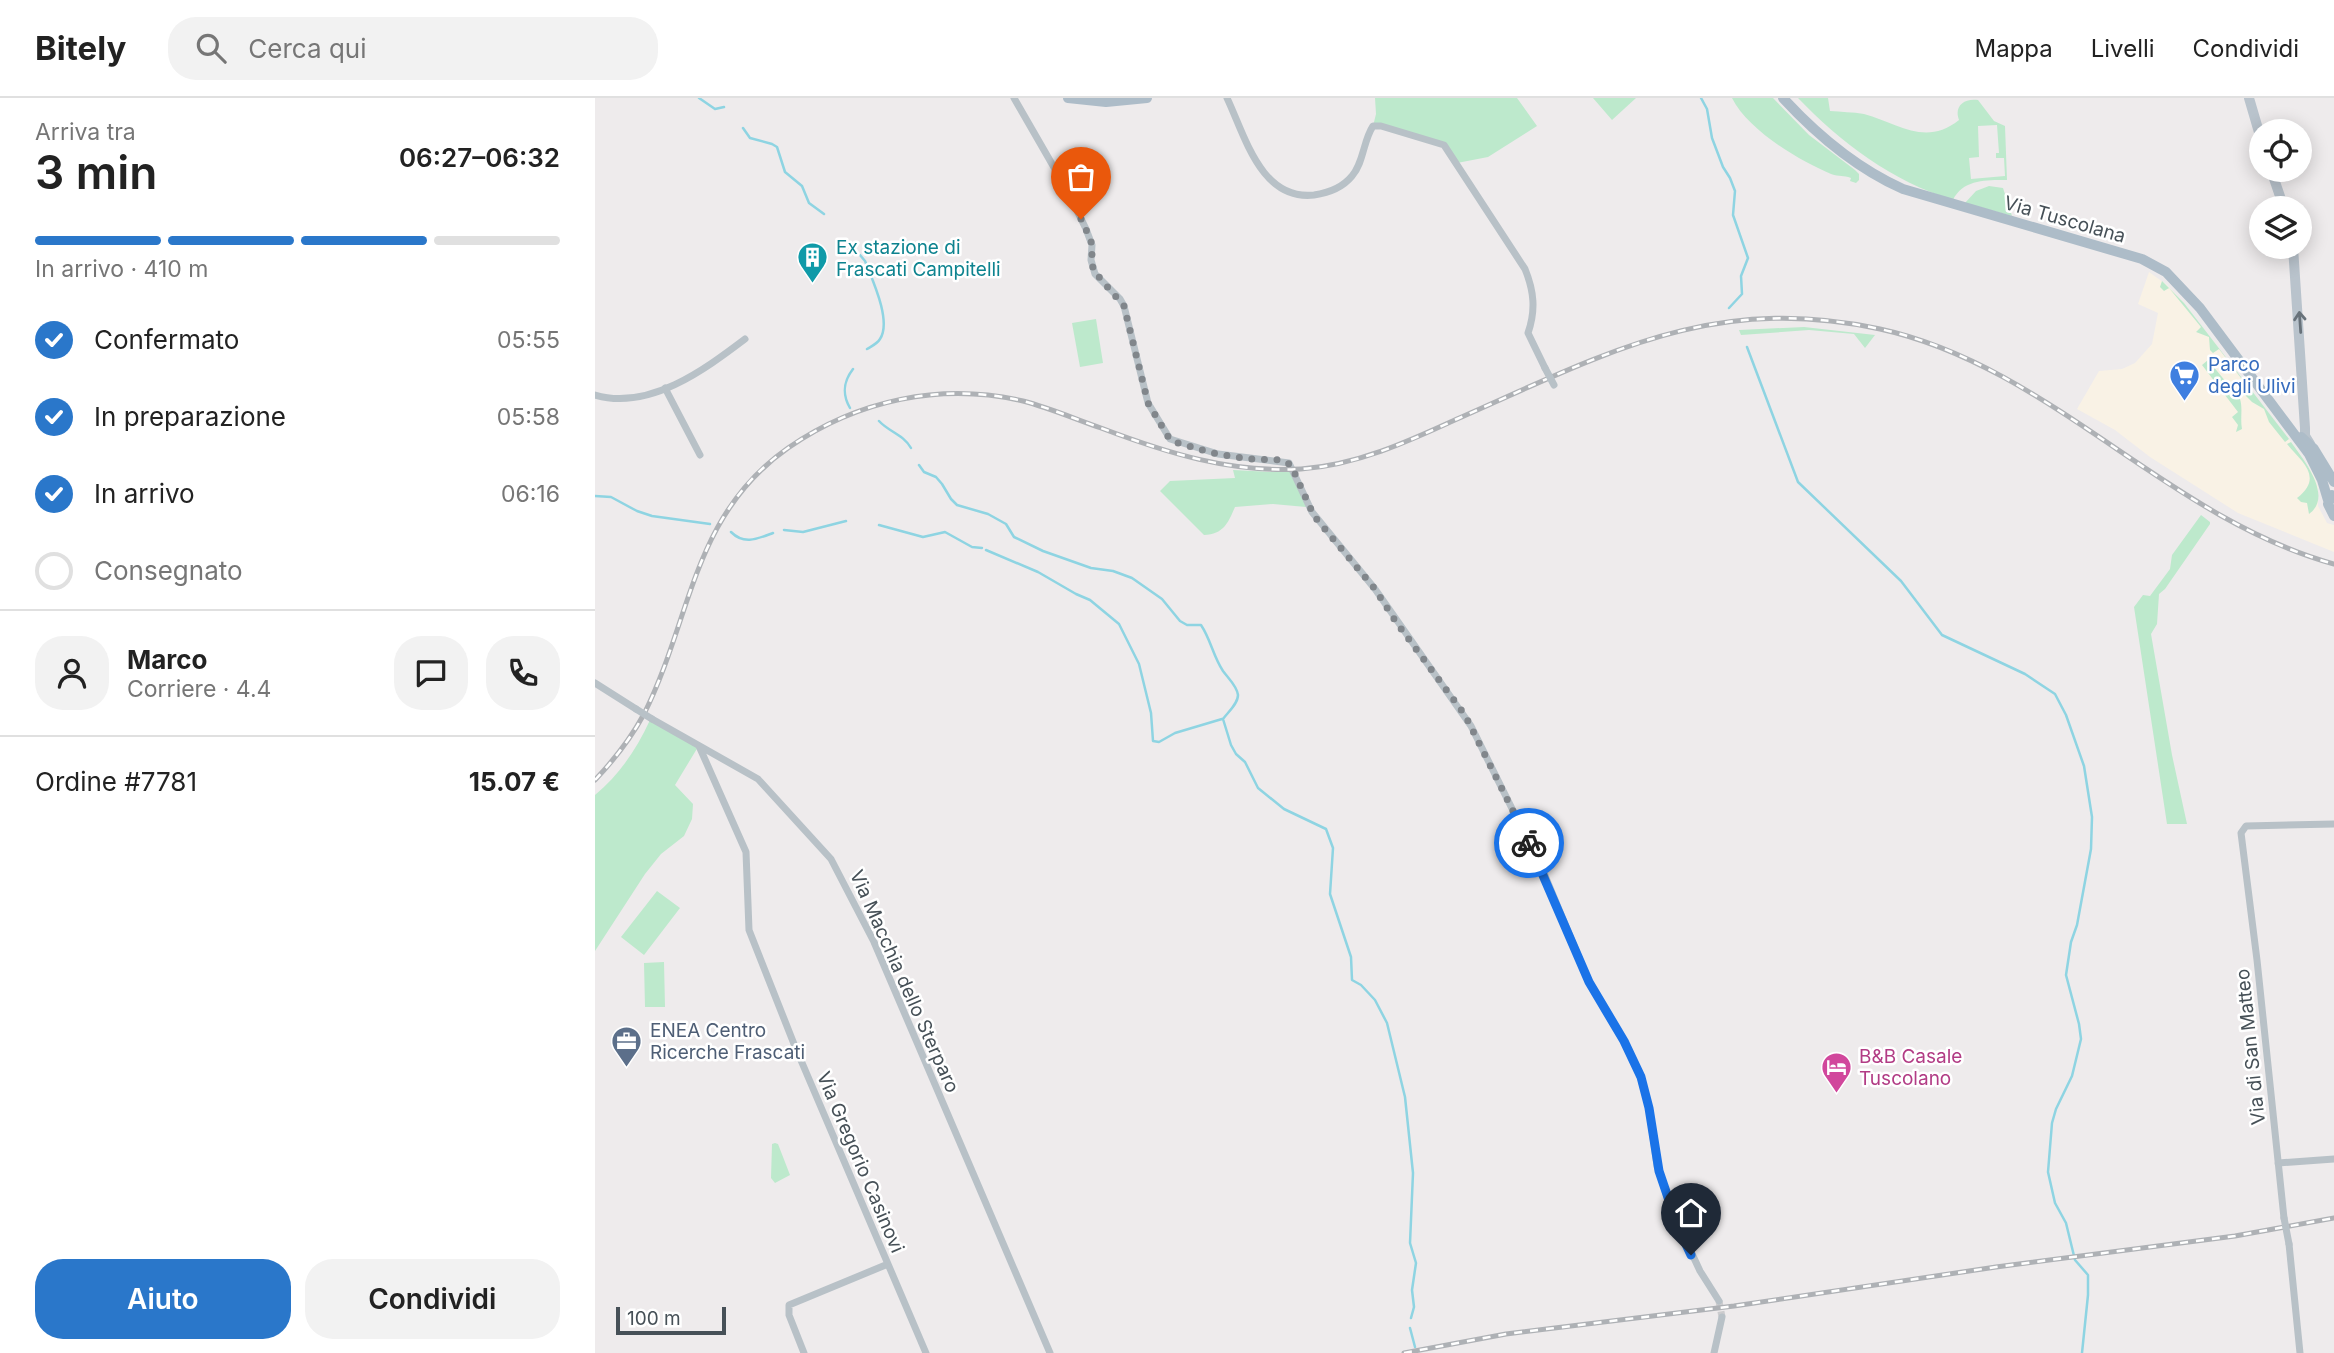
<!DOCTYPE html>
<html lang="it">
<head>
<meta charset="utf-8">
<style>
	body { margin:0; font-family:Inter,sans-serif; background:#f2f2f2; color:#222; height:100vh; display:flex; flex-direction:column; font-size:26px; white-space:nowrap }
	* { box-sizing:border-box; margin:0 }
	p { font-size:23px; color:#767676 }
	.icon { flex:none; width:38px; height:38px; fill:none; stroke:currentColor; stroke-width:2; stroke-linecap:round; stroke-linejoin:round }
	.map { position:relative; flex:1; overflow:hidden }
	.side { display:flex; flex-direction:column; background:#fff; width:595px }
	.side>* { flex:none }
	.controls { position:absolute; left:1654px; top:21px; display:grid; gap:14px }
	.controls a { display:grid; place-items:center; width:63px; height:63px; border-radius:50%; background:#fff; box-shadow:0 4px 18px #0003; font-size:35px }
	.scale { position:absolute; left:21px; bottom:18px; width:110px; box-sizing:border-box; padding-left:7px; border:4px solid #465057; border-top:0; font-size:19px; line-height:24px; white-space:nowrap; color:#465057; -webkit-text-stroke:5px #fff; paint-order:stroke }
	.pin { position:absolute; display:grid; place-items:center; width:60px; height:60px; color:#fff; margin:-72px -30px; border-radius:50% 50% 50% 0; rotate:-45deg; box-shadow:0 0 7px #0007 }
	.pin .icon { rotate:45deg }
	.courier { position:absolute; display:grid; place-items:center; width:70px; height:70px; margin:-35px; border:5px solid #1a73e8; border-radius:50%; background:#fff; color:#222; box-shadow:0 2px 9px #0007 }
	.summary em { font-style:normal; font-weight:600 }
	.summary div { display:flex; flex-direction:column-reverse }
	.summary { display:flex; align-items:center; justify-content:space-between; height:119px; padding:0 35px }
	h1 { font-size:46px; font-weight:600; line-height:52px }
	.bar { display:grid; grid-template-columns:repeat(4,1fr); gap:10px 7px; align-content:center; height:84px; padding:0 35px }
	.bar i { height:9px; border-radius:5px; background:#e0e0e0 }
	.bar .on { background:#2a77ca }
	.bar p { grid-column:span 4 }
	.line { display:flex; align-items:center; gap:18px; padding:0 35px; border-top:2px solid #e0e0e0 }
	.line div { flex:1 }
	.round { display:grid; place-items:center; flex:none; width:74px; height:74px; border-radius:28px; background:#f2f2f2 }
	ol { padding:0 35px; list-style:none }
	li { display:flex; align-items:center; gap:21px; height:77px }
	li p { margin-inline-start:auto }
	li .icon { padding:7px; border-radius:50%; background:#2a77ca; color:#fff; stroke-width:4 }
	li:last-child { color:#767676 }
	li i { width:38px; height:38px; border:4px solid #e0e0e0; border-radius:50% }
	.primary-button { display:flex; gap:14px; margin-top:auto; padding:14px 35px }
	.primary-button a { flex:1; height:80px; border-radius:28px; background:#2a77ca; color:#fff; font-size:28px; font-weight:600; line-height:80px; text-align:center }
	.primary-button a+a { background:#f2f2f2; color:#222 }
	header { display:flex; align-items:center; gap:42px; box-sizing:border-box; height:98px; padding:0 35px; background:#fff; border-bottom:2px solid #e0e0e0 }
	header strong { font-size:33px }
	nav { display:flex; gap:38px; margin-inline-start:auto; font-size:24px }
	.search { width:490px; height:63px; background:#f2f2f2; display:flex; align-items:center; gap:18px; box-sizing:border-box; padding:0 24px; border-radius:28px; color:#767676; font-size:26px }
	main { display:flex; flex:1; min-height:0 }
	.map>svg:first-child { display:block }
	.commercial { fill:#f9f2e5 }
	.green { fill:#bde9cc; fill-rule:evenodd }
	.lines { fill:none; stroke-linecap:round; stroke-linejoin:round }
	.stream { stroke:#8ed4e2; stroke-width:2.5 }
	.street-tunnel { stroke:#ccccce; stroke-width:7; stroke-dasharray:7 3.5; stroke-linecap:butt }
	.street { stroke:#b8c1c7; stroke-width:7 }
	.secondary { stroke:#b9c3cc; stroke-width:10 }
	.primary { stroke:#adbcc8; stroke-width:10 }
	.rail-casing { stroke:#aeb1b5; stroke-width:5 }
	.rail { stroke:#fff; stroke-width:2.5; stroke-dasharray:8; stroke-linecap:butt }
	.street-bridge { stroke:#b8c1c7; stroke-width:7 }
	.oneway { stroke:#68727a }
	.done { stroke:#81868b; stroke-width:7; stroke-dasharray:0 12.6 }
	.route { stroke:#1a73e8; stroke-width:9 }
	.labels { text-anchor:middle; stroke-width:5; stroke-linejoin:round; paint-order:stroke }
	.street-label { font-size:19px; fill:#465057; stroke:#fff }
	.culture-label { font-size:19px; fill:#0d838f; stroke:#fff; text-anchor:start }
	.shop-label { font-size:19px; fill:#366cbe; stroke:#fff; text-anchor:start }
	.service-label { font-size:19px; fill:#4e5e75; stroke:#fff; text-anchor:start }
	.hotel-label { font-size:19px; fill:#b23c85; stroke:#fff; text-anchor:start }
</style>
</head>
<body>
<header>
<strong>Bitely</strong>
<div class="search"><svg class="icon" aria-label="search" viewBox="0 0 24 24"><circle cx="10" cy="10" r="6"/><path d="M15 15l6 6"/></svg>Cerca qui</div>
<nav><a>Mappa</a><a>Livelli</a><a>Condividi</a></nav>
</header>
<main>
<section class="side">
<div class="summary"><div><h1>3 min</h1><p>Arriva tra</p></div><em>06:27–06:32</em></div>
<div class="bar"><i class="on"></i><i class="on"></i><i class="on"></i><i></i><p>In arrivo · 410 m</p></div>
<ol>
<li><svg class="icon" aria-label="check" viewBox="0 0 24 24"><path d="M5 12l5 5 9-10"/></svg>Confermato<p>05:55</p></li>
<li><svg class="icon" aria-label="check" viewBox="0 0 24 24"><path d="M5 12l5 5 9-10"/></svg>In preparazione<p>05:58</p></li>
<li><svg class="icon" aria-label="check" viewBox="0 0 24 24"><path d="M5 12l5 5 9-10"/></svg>In arrivo<p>06:16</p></li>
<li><i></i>Consegnato</li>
</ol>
<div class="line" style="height:126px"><a class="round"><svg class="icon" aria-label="person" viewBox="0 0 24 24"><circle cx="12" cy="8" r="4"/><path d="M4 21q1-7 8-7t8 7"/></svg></a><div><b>Marco</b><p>Corriere · 4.4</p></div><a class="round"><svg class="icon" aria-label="chat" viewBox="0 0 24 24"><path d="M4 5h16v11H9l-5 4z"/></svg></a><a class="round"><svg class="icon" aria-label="phone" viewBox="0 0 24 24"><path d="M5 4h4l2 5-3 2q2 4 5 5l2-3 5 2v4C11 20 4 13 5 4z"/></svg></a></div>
<div class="line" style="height:91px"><div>Ordine #7781</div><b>15.07 €</b></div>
<div class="primary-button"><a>Aiuto</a><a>Condividi</a></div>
</section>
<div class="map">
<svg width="1739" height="1255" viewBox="0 0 1739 1255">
	<rect width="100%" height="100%" fill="#eeebec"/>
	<path class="commercial" d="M1554,174L1572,187L1589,205L1703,353L1719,378L1723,389V408L1732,425L1739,427V454L1643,415L1555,359L1520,332L1482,311L1504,273L1527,271L1540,265L1557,246L1563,215L1543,206Z"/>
	<path class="green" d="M780,0H922L942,28L893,59L862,65L849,47L778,28L781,16Z
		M998,0H1041L1017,22Z
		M1137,0H1178L1214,37L1260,72L1264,76V82L1261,85L1255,83L1256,80C1248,77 1245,79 1236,76C1203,62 1153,32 1137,0Z
		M1203,0H1233L1235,13C1246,14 1258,14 1269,16C1303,25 1330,49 1364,22C1359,9 1368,0 1383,2L1399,23L1410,28L1412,82C1392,82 1368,81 1358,102C1297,83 1246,45 1203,0ZM1402,27L1404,55H1401V60H1409L1410,78L1376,81L1374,60L1384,59L1383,28Z
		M1394,88L1408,90L1417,118L1370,105L1381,93Z
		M1567,183L1589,205L1694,341L1690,344L1674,324L1669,311L1657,304L1649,296L1655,292L1624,251L1618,255L1615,252L1614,239L1601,234L1606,229L1574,190L1569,193L1565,189Z
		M501,221L508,265L485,269L477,225Z
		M1209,229L1280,237L1270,250L1259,236L1214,232L1146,237L1144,232Z
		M1613,262L1645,301C1648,310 1645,321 1647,331L1641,334L1643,327L1637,319L1643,314L1607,267Z
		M1696,344C1708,361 1739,398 1714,416L1712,405L1706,404L1702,400C1729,379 1707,364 1692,346Z
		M638,372L678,374L694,372L702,384L711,409L678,406L640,409C633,425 629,436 609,437L565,393L575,383L640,380Z
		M1606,417L1615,424V426L1570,491L1564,496L1562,526L1556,536L1577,657L1592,726H1572L1539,509L1548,497L1555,498L1575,471L1577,457Z
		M55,622L103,649L80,687L98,706L97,721L89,738L66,756L50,776L0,853V697C25,676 41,652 55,622Z
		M62,793L85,810L49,857L26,839Z
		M69,864L70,909H50L49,865Z
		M180,1045L183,1046L195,1077L180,1085L176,1080L177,1046Z"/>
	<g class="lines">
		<path class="stream" d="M104,0L120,11L129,9
			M1106,0L1112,11L1117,40L1128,69L1135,80L1140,93L1138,117L1153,160L1146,178L1147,196L1134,210
			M148,30L155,40L177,46L182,49L190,74L207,88L214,105L229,116
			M265,157L270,163C277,181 297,223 285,241C282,246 277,248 272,251
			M1152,249L1203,384L1306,483L1347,537L1430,576L1460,596L1471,617L1489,668L1497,719L1496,751L1482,827L1476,844L1471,877L1484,926L1486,941L1477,978L1461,1011L1457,1025L1453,1074L1460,1105L1471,1125L1480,1162L1493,1177V1197L1487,1255
			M255,310C247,296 248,284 258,271
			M284,323C294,334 308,336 316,350
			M324,367L329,374L341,379L347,386L356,401L362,407L393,416L411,426L419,439L448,453L496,470L518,473L537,480L567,501L585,523L592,527H606C616,542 618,558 628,573C633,580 642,588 643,597C643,606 633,614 628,621L636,647L641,656L650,664L663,690L689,711L731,731L738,750L735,796L756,859L757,882L766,887L780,902L792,925L810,999L818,1075L815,1145L821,1165L817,1192L819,1209L816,1220
			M0,398L16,399L42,413L57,418L115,426
			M284,427L328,439L350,434L377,449L387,450
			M189,432L208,434L251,423
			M136,434C149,447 162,441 178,435
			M391,452L443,474L481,496L495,502L524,526L544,566L556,615L558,643L564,644L580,635L627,621
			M815,1230L820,1249"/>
		<path class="street-tunnel" d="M1124,1203L1127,1219"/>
		<path class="street" d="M419,0L472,92L491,131L497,147L496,162L500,176L525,201L529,208L553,305L575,341L623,356L694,365L717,414L780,491L876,628L949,775L994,884L1029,943L1044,974L1054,1010L1062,1068L1079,1117L1105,1173L1124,1203
			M632,0C650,38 666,103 719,97C733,95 748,89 757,78C769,64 768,43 778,28H786L849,47L930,171C939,193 941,212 933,235L950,270
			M70,290L105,357
			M0,297C54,313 109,272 150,241
			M0,585L41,611
			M57,621L163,681L236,761L279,844L455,1255
			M104,648L151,754L154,832L199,946L331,1255
			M1683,1065L1739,1061
			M1689,1120L1662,862L1646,735L1651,728L1739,726
			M1694,1146L1705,1255
			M209,1255L194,1217V1207L293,1166
			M1119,1255L1127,1219"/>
		<path class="secondary" d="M1654,0L1666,41
			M1676,72L1689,110
			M1698,149L1710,330V338L1715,346"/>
		<path class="primary" d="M473,0L511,4L552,0
			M1188,0C1223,38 1261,70 1308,91L1547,161L1571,174L1605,210L1714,356L1727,382L1733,402
			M1706,339L1719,351L1739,384
			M1737,397L1733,406L1739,418"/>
		<defs>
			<path id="rail" d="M0,682C19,662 36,640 49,616C97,520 97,417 193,350C262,302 346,284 428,303C455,310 480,321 506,330C572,355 635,375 706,371C762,367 812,344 862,321C1010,256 1117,195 1285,231C1455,268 1572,420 1739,466
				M809,1255L911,1236L1139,1208L1401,1169L1640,1138L1739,1120"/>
		</defs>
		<use href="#rail" class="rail-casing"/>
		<use href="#rail" class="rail"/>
		<path class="street-bridge" d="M950,270L959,287
			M41,611L57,621
			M1689,1120L1694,1146"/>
	</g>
	<defs><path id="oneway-shaft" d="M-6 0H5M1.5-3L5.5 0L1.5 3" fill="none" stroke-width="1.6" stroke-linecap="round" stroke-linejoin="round" transform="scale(1.75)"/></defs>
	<use class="oneway" href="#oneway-shaft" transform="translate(1705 224) rotate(-94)"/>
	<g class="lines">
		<path class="done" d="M486,121L496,142L498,172L529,208L553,305L574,340L583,345L618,355L653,361L687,362L696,367L719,418L780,491L801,524L870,617L934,745"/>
		<path class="route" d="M934,745L994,884L1029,943L1046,979L1054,1010L1064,1073L1083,1129L1096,1157"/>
	</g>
	<defs>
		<symbol id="building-pin" viewBox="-11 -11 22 30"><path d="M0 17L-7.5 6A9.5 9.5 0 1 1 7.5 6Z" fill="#0f9aa8" stroke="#fff"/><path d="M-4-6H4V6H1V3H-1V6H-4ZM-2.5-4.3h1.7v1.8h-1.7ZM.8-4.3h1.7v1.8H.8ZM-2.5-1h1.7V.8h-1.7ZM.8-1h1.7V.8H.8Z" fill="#fff"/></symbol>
		<symbol id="supermarket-pin" viewBox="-11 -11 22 30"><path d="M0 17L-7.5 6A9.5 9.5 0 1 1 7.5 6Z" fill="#3f7fe0" stroke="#fff"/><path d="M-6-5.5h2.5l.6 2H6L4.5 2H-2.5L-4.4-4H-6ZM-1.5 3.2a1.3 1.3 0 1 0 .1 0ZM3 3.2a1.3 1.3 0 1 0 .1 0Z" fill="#fff"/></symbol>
		<symbol id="office-pin" viewBox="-11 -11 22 30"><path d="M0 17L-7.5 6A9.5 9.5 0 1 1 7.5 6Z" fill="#5c6f8a" stroke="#fff"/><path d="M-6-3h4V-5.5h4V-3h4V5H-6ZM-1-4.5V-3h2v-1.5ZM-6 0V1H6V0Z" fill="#fff"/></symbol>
		<symbol id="hotel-pin" viewBox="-11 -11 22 30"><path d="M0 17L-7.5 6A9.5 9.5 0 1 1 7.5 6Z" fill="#d1479c" stroke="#fff"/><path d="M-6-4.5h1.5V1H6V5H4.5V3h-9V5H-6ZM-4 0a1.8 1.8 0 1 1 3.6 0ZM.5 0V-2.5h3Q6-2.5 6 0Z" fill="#fff"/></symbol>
	</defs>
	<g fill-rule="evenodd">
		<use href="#building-pin" x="200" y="142" width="35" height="47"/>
		<use href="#supermarket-pin" x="1572" y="260" width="35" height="47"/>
		<use href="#office-pin" x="14" y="926" width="35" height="47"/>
		<use href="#hotel-pin" x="1224" y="952" width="35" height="47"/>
	</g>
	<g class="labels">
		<g class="street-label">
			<text transform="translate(1470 121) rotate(16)" y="7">Via Tuscolana</text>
			<text transform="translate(310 883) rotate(66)" y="7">Via Macchia dello Sterparo</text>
			<text transform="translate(1655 949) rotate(-96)" y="7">Via di San Matteo</text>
			<text transform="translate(266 1064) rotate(67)" y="7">Via Gregorio Casinovi</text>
		</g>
		<g class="culture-label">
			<text x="241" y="156">Ex stazione di<tspan x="241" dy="22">Frascati Campitelli</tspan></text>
		</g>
		<g class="shop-label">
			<text x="1613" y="273">Parco<tspan x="1613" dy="22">degli Ulivi</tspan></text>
		</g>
		<g class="service-label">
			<text x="55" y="939">ENEA Centro<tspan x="55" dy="22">Ricerche Frascati</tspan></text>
		</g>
		<g class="hotel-label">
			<text x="1264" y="965">B&amp;B Casale<tspan x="1264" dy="22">Tuscolano</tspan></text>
		</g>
	</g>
</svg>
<div class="controls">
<a><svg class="icon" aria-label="locate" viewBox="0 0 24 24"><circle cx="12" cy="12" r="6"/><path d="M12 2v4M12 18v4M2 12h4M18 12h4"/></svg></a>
<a><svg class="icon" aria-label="layers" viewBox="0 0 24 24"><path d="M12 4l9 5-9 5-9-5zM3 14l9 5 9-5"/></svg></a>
</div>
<div class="scale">100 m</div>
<div class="pin" style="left:486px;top:121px;background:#ea580c"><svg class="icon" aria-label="bag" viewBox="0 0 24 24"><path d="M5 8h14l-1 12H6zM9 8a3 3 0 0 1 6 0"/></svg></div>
<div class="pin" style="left:1096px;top:1157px;background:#1f2937"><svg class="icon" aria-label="home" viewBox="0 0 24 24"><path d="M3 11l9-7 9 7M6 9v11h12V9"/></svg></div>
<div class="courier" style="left:934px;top:745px"><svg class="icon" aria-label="bike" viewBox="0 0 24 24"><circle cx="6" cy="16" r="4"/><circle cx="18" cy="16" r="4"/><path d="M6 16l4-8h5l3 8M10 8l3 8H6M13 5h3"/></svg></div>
</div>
</main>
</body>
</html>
